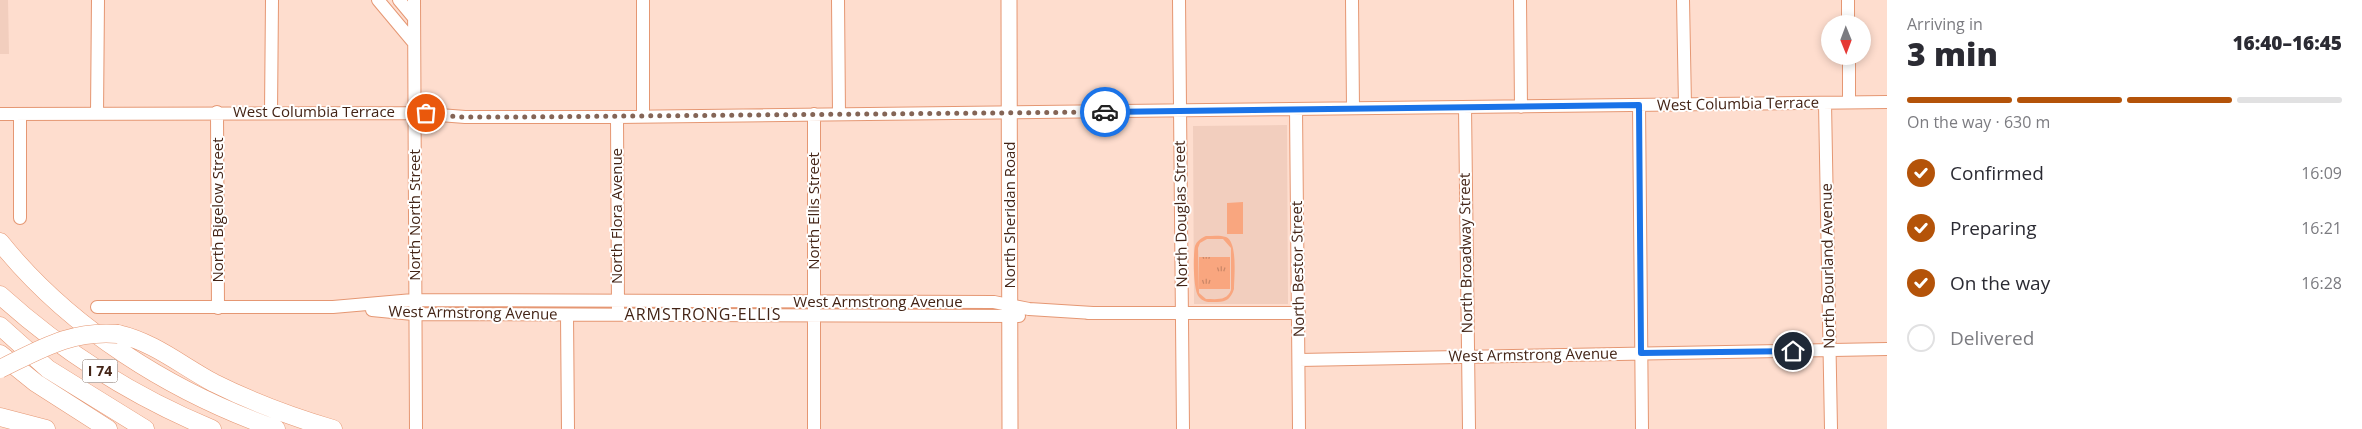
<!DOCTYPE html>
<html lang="en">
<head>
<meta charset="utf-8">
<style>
	body { margin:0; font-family:"Open Sans",sans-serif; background:#f2f2f3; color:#2b2b33; height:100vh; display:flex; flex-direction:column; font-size:19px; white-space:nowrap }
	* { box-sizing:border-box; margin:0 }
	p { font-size:16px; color:#7c7c81 }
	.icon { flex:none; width:28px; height:28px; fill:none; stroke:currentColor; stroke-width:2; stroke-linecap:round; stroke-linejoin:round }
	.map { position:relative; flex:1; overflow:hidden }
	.details { display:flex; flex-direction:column; background:#fff; width:475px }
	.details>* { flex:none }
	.needle { width:32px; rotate:179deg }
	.tools { position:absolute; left:1821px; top:15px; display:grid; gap:10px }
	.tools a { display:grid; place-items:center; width:50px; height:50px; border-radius:50%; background:#fff; box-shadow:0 2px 8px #0003; font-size:25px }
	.pin { position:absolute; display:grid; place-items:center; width:42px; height:42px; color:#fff; margin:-21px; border:2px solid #fff; border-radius:50%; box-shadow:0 1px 5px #0007 }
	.courier { position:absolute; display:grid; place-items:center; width:50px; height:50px; margin:-25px; border:4px solid #1a73e8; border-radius:50%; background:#fff; color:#222; box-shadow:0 1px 6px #0007 }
	.summary em { font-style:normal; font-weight:800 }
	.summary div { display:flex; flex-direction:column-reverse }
	.summary { display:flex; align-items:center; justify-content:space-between; height:85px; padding:0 20px }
	h1 { font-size:32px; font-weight:800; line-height:38px }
	.bar { display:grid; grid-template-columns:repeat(4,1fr); gap:8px 5px; align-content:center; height:60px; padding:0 20px }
	.bar i { height:6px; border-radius:4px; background:#e1e1e2 }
	.bar .active { background:#b45309 }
	.bar p { grid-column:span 4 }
	ol { padding:0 20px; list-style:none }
	li { display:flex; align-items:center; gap:15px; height:55px }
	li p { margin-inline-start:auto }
	li .icon { padding:5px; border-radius:50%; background:#b45309; color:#fff; stroke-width:4 }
	li:last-child { color:#7c7c81 }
	li i { width:28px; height:28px; border:2px solid #e1e1e2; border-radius:50% }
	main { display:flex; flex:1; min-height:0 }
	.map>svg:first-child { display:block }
	.built { fill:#f2cebe }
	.grass { fill:#f9a67f; fill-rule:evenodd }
	.park { fill:url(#park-tufts) }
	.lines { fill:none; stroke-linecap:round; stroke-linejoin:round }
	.minor-casing { stroke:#e59773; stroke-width:14 }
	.major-casing { stroke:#e59773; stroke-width:17 }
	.highway-casing { stroke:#e59773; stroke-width:19 }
	.minor { stroke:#fff; stroke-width:12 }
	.major { stroke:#fff; stroke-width:15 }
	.highway { stroke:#fff; stroke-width:18 }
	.highway-bridge-casing { stroke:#e59773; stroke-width:19; stroke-linecap:butt }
	.highway-bridge { stroke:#fff; stroke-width:18 }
	.done { stroke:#846556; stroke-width:5; stroke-dasharray:0 9 }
	.route { stroke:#1a73e8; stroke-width:6 }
	.labels { text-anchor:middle; stroke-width:4; stroke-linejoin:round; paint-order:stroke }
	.shield { fill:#fff; stroke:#7b665c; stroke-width:1 }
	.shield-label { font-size:14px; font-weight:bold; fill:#432416 }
	.street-label { font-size:15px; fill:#432416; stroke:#fff }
	.neighbourhood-label { font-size:16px; letter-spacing:1px; fill:#432416; stroke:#fff }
</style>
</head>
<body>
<main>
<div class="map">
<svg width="1887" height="429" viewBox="0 0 1887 429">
	<defs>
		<pattern id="park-tufts" width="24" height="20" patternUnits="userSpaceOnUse" patternTransform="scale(1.25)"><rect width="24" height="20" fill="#f9a67f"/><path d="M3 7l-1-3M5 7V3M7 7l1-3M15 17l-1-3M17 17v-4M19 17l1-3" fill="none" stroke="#cb8767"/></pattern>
	</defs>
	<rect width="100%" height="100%" fill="#feddce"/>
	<path class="built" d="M0,0H8L9,54H0Z
		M1287,125L1288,304H1194L1193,126Z"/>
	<path class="grass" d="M1243,202V234H1227V203Z
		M1206,236C1212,236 1220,235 1226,237C1238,242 1234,278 1234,289C1231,298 1227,302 1217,302C1210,302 1204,303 1199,297C1193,291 1193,255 1195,246C1197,241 1201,238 1206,236ZM1207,239H1223L1231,248V290C1227,301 1217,299 1206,299L1199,293L1198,248L1200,243Z"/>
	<path class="park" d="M1199,257H1230V289H1199Z"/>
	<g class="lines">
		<defs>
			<path id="minor" d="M378,0L414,43
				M399,0L414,18
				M414,0L416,429
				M643,0V116
				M838,0L839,114
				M1179,0L1183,429
				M1352,0L1353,108
				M1520,0L1521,107
				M1683,0L1685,105
				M1848,0V24
				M1849,56V102
				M1825,103L1831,429
				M1639,105L1642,429
				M1465,107L1469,429
				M1296,109L1299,429
				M217,112L218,308
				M271,113L272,0
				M0,114L414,113L465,117H617L1887,102
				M20,114V218
				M97,114L98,0
				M814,114V429
				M617,117L618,309
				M97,307H333L413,300L994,302L1029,309L1093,313
				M372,310L413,314L1019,316
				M1087,313H1299
				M567,315L568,429
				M1299,360L1887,349"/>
			<path id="major" d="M1009,0L1010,429"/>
			<path id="highway" d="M0,242C70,329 171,392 276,429
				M0,295C62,351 134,397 212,429
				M0,326L48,369L145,429
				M118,334C154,342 182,366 214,383C252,402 292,417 333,429
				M0,354L36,383L108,429
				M0,417L46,429"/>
		</defs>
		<use href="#minor" class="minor-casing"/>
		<use href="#major" class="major-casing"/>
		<use href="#highway" class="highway-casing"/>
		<use href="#minor" class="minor"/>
		<use href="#major" class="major"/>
		<use href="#highway" class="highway"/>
		<defs>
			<path id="highway-bridge" d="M0,369C41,349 71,330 118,334"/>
		</defs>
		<use href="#highway-bridge" class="highway-bridge-casing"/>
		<use href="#highway-bridge" class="highway-bridge"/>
	</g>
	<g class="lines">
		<path class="done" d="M426,113L458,117H518L1105,112"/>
		<path class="route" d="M1105,112L1639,105L1641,353L1793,351"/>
	</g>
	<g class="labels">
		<rect class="shield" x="82.5" y="359.5" width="35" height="23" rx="4"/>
		<g class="shield-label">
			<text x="100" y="376">I 74</text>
		</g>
		<g class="street-label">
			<text transform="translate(1738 104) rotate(-1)" y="5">West Columbia Terrace</text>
			<text x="314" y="117">West Columbia Terrace</text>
			<text transform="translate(218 210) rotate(-90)" y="5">North Bigelow Street</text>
			<text transform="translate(814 211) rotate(-90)" y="5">North Ellis Street</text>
			<text transform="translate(1181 214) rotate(-91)" y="5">North Douglas Street</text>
			<text transform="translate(415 215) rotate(-90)" y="5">North North Street</text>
			<text transform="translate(1010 215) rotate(-90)" y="5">North Sheridan Road</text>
			<text transform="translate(617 216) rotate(-90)" y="5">North Flora Avenue</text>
			<text transform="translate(1466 253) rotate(-91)" y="5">North Broadway Street</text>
			<text transform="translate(1828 266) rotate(-91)" y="5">North Bourland Avenue</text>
			<text transform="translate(1298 269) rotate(-91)" y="5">North Bestor Street</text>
			<text x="878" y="307">West Armstrong Avenue</text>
			<text transform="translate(473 313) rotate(1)" y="5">West Armstrong Avenue</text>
			<text transform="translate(1533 355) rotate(-1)" y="5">West Armstrong Avenue</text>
		</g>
		<g class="neighbourhood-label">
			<text x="703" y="320">ARMSTRONG-ELLIS</text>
		</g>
	</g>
</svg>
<div class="tools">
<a><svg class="needle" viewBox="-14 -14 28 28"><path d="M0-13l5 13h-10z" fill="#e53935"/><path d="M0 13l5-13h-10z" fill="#7c7c81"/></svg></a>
</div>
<div class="pin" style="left:426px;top:113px;background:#ea580c"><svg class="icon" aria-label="bag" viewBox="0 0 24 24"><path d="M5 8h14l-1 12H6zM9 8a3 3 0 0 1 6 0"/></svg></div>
<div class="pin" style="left:1793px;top:351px;background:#1f2937"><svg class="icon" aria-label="home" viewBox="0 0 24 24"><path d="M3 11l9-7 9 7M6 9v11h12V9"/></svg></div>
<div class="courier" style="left:1105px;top:112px"><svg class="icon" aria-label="car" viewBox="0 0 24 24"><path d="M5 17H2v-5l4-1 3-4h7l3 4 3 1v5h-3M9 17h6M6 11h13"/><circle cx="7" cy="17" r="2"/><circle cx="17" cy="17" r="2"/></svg></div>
</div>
<section class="details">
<div class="summary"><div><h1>3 min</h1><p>Arriving in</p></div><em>16:40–16:45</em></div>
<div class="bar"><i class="active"></i><i class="active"></i><i class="active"></i><i></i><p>On the way · 630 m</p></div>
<ol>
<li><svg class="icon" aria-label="check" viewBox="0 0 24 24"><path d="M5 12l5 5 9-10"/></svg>Confirmed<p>16:09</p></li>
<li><svg class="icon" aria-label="check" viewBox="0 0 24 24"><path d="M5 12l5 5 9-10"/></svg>Preparing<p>16:21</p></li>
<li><svg class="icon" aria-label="check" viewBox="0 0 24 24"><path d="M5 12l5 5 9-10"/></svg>On the way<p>16:28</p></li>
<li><i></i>Delivered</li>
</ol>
</section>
</main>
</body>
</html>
